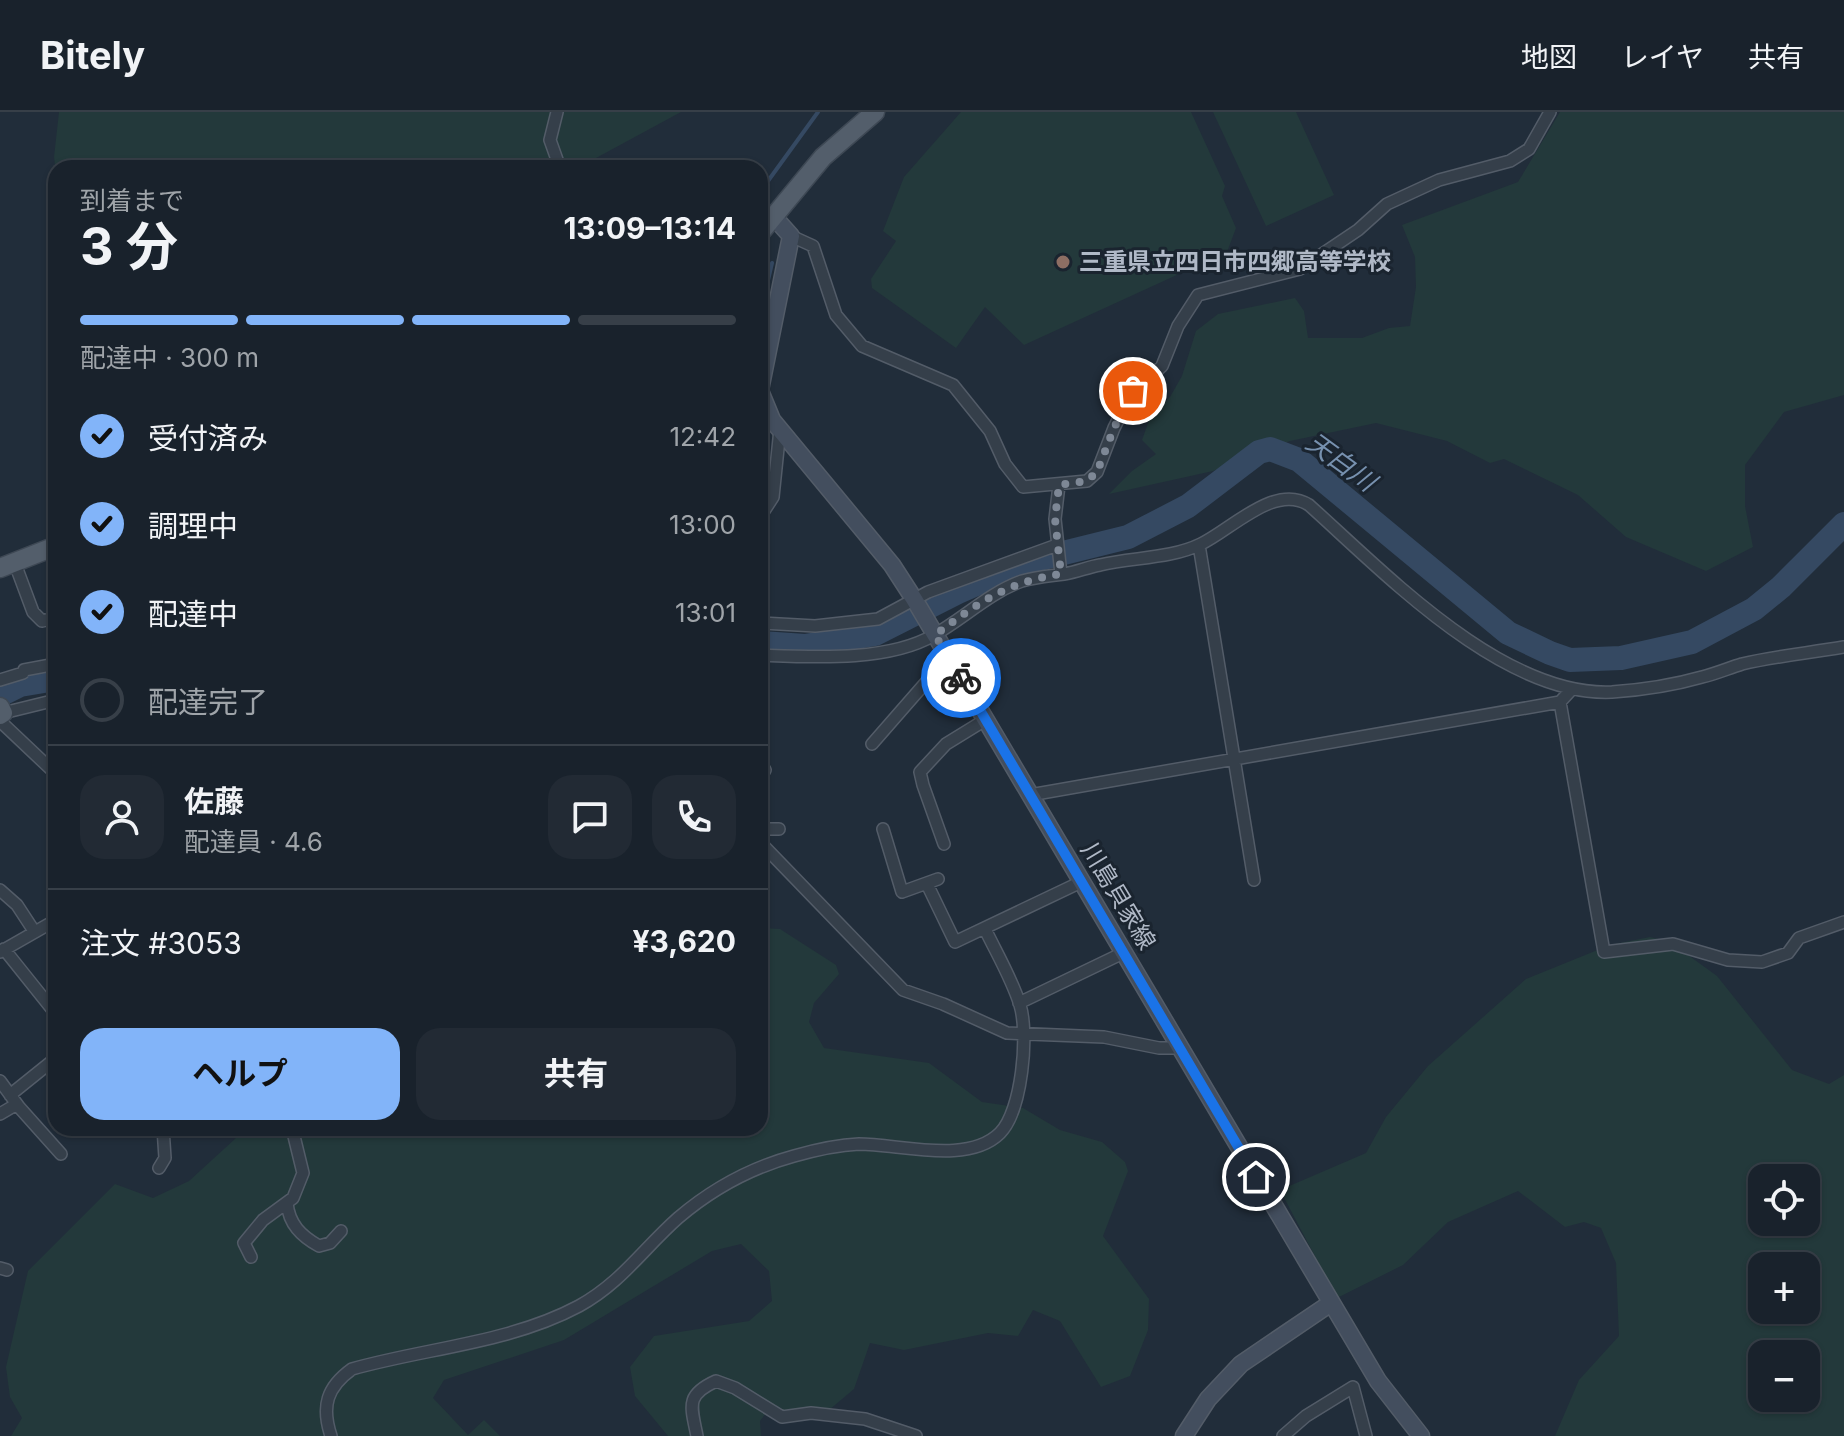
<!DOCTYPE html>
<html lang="ja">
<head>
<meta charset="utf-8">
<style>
	body { margin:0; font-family:Inter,"Noto Sans JP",sans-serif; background:#222a34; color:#f1f3f6; height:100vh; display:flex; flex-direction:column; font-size:30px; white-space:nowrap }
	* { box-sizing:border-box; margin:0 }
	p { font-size:26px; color:#9fa4a9 }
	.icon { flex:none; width:44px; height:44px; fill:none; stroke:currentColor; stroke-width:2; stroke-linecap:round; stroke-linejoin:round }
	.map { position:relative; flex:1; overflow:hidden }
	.details { position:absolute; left:48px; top:48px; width:720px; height:976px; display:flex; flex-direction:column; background:#19222c; border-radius:24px; box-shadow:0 2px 6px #0004,0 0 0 2px #373f48 }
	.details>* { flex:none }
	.tools { position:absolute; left:1748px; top:1052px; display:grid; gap:16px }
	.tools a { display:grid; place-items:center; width:72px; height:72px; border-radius:16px; background:#19222c; box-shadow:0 2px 6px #0004,0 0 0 2px #373f48; font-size:40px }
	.pin { position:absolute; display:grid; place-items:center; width:68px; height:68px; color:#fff; margin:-34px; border:4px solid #fff; border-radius:50%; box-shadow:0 2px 8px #0007 }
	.courier { position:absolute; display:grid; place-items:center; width:80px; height:80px; margin:-40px; border:6px solid #1a73e8; border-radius:50%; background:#fff; color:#222; box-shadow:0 2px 10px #0007 }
	.head em { font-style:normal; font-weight:700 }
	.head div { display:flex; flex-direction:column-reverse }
	.head { display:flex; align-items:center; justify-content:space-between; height:136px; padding:0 32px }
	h1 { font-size:52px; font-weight:700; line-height:60px }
	.bar { display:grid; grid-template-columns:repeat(4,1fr); gap:12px 8px; align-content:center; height:96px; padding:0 32px }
	.bar i { height:10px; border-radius:6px; background:#373f48 }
	.bar .current { background:#82b4f9 }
	.bar p { grid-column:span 4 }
	.line { display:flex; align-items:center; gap:20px; padding:0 32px; border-top:2px solid #373f48 }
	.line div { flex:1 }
	.round { display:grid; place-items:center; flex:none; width:84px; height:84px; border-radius:24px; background:#222a34 }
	ol { padding:0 32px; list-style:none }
	li { display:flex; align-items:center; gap:24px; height:88px }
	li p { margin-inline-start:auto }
	li .icon { padding:8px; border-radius:50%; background:#82b4f9; color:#111; stroke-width:4 }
	li:last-child { color:#9fa4a9 }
	li i { width:44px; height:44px; border:4px solid #373f48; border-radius:50% }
	.button { display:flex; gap:16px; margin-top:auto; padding:16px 32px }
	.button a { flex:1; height:92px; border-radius:24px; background:#82b4f9; color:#111; font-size:32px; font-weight:700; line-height:92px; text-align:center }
	.button a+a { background:#222a34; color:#f1f3f6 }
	header { display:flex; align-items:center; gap:48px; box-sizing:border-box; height:112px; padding:0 40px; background:#19222c; border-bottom:2px solid #373f48 }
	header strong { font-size:38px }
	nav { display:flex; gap:44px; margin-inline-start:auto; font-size:28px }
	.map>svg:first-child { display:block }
	.green { fill:#23393b; fill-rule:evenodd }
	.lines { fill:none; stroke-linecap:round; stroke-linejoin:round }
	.stream { stroke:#354962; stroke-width:4 }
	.river { stroke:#354962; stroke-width:24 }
	.street-casing { stroke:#535c68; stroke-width:14 }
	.secondary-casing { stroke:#535c68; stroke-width:19 }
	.primary-casing { stroke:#3e4854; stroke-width:21 }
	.street { stroke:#353f4a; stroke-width:11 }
	.secondary { stroke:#434e5e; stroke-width:16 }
	.primary { stroke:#535e6b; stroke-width:18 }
	.done { stroke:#7e8896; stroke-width:8; stroke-dasharray:0 14.4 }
	.route { stroke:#1a73e8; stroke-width:10 }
	.education-dot { fill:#8d6e63; stroke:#1a242f; stroke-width:3 }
	.labels { text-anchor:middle; stroke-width:6; stroke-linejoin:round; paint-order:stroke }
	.poi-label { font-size:24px; font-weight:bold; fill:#b0b9c7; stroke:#1a242f; text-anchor:start }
	.street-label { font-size:24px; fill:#b0b9c7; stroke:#1a242f }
	.water-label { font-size:26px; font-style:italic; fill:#7791af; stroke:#1a242f }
</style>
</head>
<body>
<header>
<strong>Bitely</strong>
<nav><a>地図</a><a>レイヤ</a><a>共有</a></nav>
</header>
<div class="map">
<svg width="1844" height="1324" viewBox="0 0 1844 1324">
	<rect width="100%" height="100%" fill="#212d3a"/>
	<path class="green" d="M59,0H681L585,52L542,56H56V62L54,45Z
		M961,0H1191L1225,74L1222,84L1236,116L1227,140L1024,233L985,195L956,236L872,176L871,167L896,129L883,119L904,65Z
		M1213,0H1296L1334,83L1266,114Z
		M1560,0H1844V283L1784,300L1745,353V394L1753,435L1706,459L1626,425L1578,383L1504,347L1490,351L1447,329L1376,311L1290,329L1213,359L1109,382L1132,359L1156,342L1142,328L1151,303L1170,285L1182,264L1196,219L1218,202L1295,186L1304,199L1308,226H1362L1389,216L1410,214L1416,175L1415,145L1402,113L1518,70Z
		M760,816L780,817L836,853L839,862L814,891L809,910L824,936L929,951L982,990L1023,996L1060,1018L1102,1030L1125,1050L1128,1059L1103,1124L1149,1187L1148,1218L1130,1264L1101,1275L1060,1209L1033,1198L1018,1224L988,1221L904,1238L870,1231L854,1277L829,1298L766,1301L760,1309L761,1324H668L635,1284L630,1255L654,1224L749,1209L772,1189L769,1159L741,1132L712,1139L564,1228L444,1268L433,1286L468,1323L484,1308L500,1324H11L22,1306L10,1285L6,1255L28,1159L115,1072L153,1086L189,1069L247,1016H760Z
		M1650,825L1670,830L1717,864L1792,958L1829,972L1844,963V1324H1555L1579,1268L1619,1224L1616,1151L1601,1116L1584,1110L1565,1115L1518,1079L1448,1110L1403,1153L1337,1186L1280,1078L1366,1041L1386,1005L1428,954L1526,867L1610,833ZM1762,1066H1806V1110H1762ZM1762,1154H1806V1198H1762ZM1762,1242H1806V1286H1762Z"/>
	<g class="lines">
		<path class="stream" d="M760,80L818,0
			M760,203L772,151
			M760,362L767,347L766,316"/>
		<path class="river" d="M760,531L805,534L875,522L958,480L1027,450L1128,425L1188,394L1259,340L1270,337L1299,348L1508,521L1550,541L1570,548L1621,546L1692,530L1754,497L1781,475L1844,412
			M0,583L20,573L56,567"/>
		<defs>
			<path id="street" d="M557,0L550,28L560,56
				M791,124L813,134L836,203L862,234L953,273L990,319L1005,352L1023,375L1087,369L1097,360L1114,316L1130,284L1162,254L1178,214L1198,183L1300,157L1358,118L1387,92L1439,68L1510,49L1529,37L1550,0
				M1059,373L1055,407L1061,462
				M760,405L773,385L780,317
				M1199,433L1254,768
				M14,449L33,500L42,509L56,506
				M760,511L815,514L878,507L928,480L1057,433
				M760,543C812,545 888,550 934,523C964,506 989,481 1022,469C1036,465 1050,464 1064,462C1077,460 1088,455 1100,453C1133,445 1170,447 1201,432C1232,417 1275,371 1309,393C1385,461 1503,585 1612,580C1641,578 1674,573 1702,565C1715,562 1729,556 1742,552C1775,544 1810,541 1844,535
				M0,568L23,561L24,558L56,552
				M1560,590L1604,840L1673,832L1728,848L1762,850L1788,841L1799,826L1844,810
				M3,601L56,588
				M0,609L56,662
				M872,632L948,545
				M760,666L765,658
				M1030,683L1560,590L1572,577
				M760,717H779
				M883,717L902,780L938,767
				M760,730L903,878L943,892L1007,921L1104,925L1159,936H1179
				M944,732L923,673L920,660L946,632L985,608
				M927,772L955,830L1081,770
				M0,778L17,793L34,819
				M4,837L56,902
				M0,840L56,808
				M1019,891L1123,841
				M0,969L19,995L61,1042
				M10,983L56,946
				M0,1002L17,992
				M159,1056L165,1046L163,1016
				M287,1091C289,1112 301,1124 319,1134L330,1131L341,1119
				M251,1145L244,1131L263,1108L293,1086L303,1061L292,1016
				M0,1156L7,1158
				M331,1324C321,1294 327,1275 352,1257C426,1236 510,1231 579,1194C621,1171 643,1137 678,1106C712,1077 750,1056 794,1044C815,1038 837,1033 859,1032C900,1032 968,1053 1000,1021C1022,999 1029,922 1020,893C1012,867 997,842 985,817
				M697,1324C691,1294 685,1283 716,1269L735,1276L782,1305L811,1301L865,1307L916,1324
				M1283,1324L1306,1304L1353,1275L1366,1324"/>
			<path id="secondary" d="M760,278L791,124L774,105
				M760,279L772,308L892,453L914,487L1378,1269L1421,1324
				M1184,1324L1208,1287L1241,1252L1331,1191"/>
			<path id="primary" d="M760,121L823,45L875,0
				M0,456L56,434
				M0,595L3,601L0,603"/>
		</defs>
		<use href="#street" class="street-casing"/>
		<use href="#secondary" class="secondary-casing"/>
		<use href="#primary" class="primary-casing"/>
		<use href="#street" class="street"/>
		<use href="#secondary" class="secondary"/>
		<use href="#primary" class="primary"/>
	</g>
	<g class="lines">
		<path class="done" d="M961,566L935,523C978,491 1007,470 1061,462L1055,407L1059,373L1087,369L1097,360L1114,316L1133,279"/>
		<path class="route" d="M961,566L1256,1065"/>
	</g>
	<circle class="education-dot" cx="1063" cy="150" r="8"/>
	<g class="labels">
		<g class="poi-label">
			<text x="1079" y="158">三重県立四日市四郷高等学校</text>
		</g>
		<g class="street-label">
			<text transform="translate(1118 784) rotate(59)" y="8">川島貝家線</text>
		</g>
		<g class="water-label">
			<text transform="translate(1341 350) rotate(36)" y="9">天白川</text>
		</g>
	</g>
</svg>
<div class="tools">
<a><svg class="icon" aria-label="locate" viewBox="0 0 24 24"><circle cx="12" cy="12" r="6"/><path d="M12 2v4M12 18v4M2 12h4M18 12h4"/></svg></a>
<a>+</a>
<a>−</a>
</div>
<div class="pin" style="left:1133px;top:279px;background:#ea580c"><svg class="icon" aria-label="bag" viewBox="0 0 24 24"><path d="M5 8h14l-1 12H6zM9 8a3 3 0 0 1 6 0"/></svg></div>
<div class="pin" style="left:1256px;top:1065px;background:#1f2937"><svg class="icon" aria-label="home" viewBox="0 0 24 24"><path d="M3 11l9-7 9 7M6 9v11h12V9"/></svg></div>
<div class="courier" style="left:961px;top:566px"><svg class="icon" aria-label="bike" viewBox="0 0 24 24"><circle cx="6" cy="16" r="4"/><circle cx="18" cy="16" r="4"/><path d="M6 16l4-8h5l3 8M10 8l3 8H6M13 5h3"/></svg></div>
<section class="details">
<div class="head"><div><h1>3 分</h1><p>到着まで</p></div><em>13:09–13:14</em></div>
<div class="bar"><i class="current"></i><i class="current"></i><i class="current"></i><i></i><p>配達中 · 300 m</p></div>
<ol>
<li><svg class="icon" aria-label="check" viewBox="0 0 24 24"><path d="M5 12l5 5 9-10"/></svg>受付済み<p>12:42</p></li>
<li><svg class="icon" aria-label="check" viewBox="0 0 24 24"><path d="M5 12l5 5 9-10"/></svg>調理中<p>13:00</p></li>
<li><svg class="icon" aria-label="check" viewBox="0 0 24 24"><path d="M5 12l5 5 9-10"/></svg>配達中<p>13:01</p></li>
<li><i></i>配達完了</li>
</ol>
<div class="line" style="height:144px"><a class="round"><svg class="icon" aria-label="person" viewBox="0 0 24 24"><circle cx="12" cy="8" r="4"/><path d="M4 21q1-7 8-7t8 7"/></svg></a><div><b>佐藤</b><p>配達員 · 4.6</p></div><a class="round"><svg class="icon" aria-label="chat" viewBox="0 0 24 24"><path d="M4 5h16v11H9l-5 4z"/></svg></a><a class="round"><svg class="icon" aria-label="phone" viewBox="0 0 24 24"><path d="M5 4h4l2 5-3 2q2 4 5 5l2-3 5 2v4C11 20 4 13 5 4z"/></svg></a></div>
<div class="line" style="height:104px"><div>注文 #3053</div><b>¥3,620</b></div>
<div class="button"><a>ヘルプ</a><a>共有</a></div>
</section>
</div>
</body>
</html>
